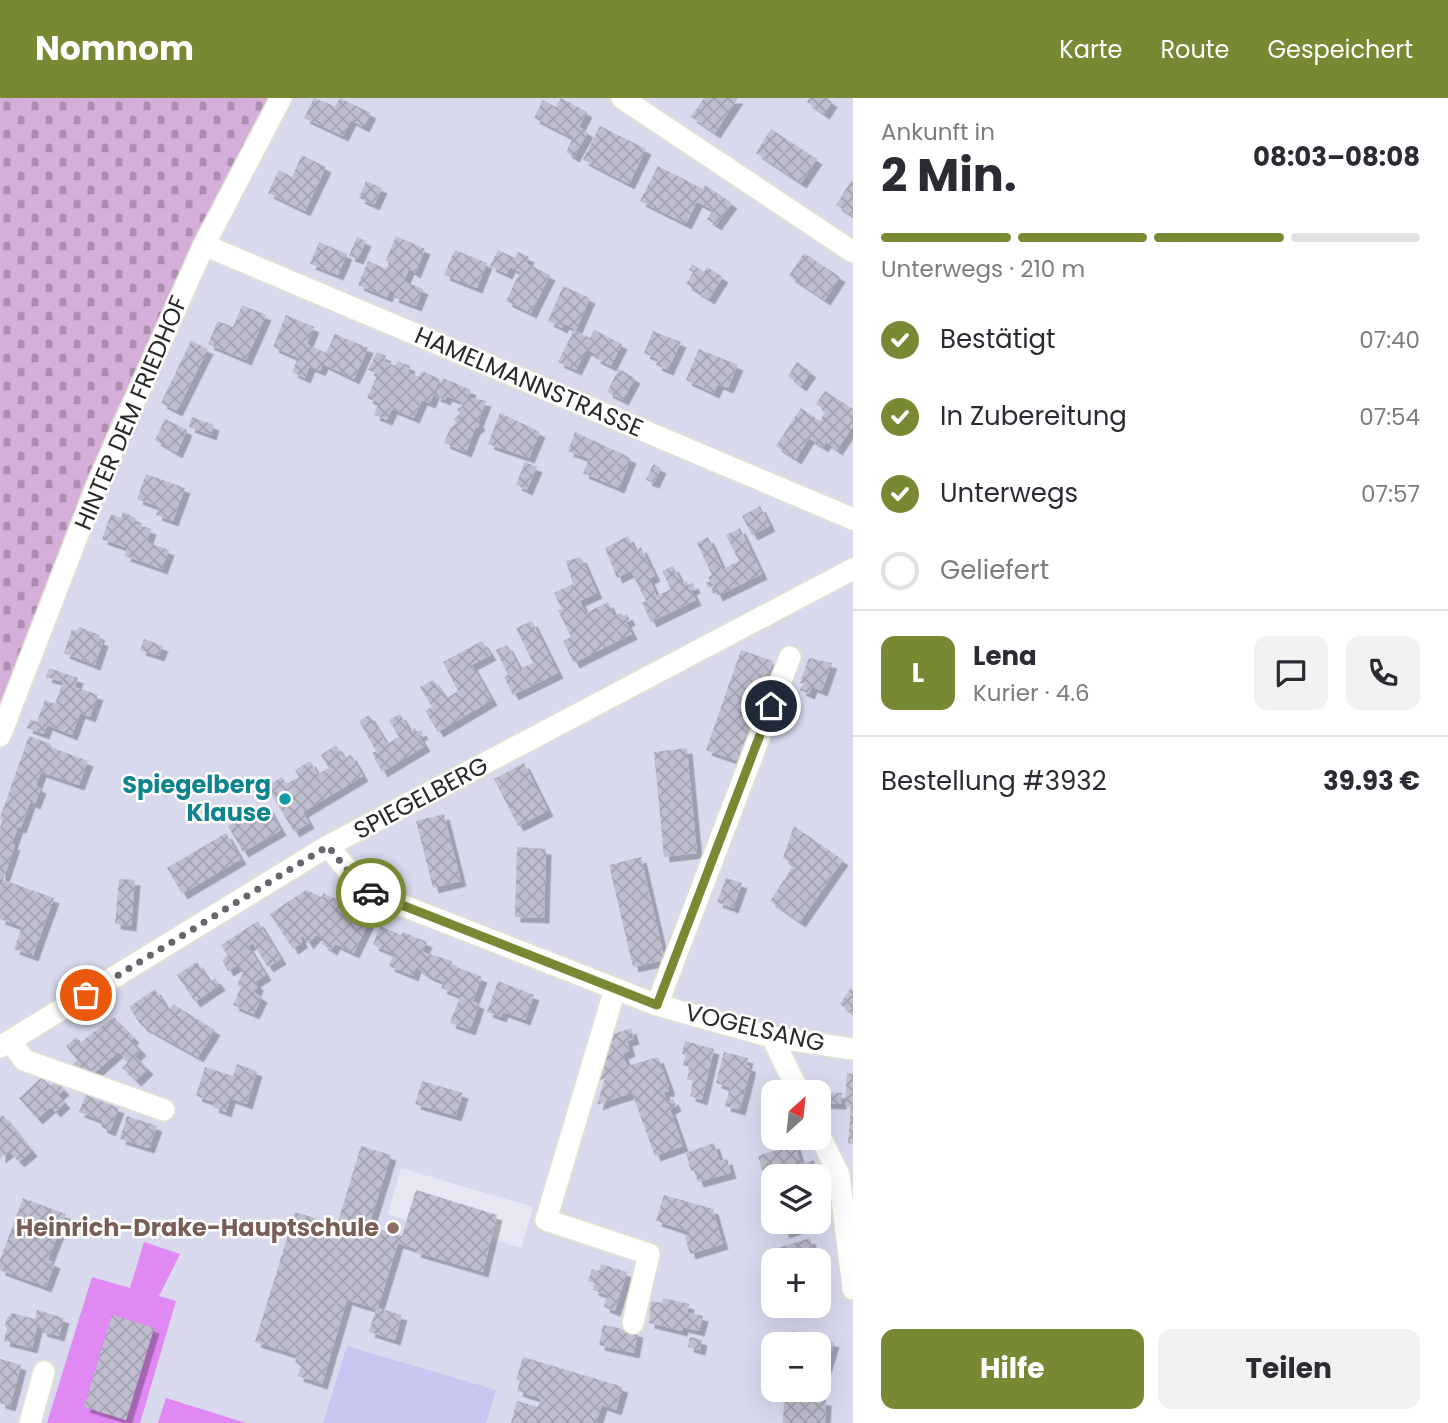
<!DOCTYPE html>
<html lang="de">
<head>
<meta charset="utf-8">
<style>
	body { margin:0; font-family:Poppins,sans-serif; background:#f2f2f3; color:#2b2b33; height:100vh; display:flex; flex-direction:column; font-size:26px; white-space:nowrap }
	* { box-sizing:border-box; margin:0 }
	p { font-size:23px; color:#7c7c81 }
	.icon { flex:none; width:38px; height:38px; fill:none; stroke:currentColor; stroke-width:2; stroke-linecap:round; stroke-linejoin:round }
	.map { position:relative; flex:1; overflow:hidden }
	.sheet { display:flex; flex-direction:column; background:#fff; width:595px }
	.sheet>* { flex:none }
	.needle { width:46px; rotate:27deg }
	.fabs { position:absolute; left:761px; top:982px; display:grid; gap:14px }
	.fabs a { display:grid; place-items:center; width:70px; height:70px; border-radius:14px; background:#fff; box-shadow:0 7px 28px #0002; font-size:35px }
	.pin { position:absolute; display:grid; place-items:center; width:60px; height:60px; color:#fff; margin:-30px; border:4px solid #fff; border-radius:50%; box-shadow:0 2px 7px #0007 }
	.courier { position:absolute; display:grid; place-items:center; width:70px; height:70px; margin:-35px; border:5px solid #778a33; border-radius:50%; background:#fff; color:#222; box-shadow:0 2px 9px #0007 }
	.summary em { font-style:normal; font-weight:700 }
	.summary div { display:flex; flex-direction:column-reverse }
	.summary { display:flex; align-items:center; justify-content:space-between; height:119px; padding:0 28px }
	h1 { font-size:46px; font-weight:700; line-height:52px }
	.bar { display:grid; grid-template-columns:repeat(4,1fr); gap:10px 7px; align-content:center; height:84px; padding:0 28px }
	.bar i { height:9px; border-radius:5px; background:#e1e1e2 }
	.bar .selected { background:#778a33 }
	.bar p { grid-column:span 4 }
	.line { display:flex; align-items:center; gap:18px; padding:0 28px; border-top:2px solid #e1e1e2 }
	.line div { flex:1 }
	.round { display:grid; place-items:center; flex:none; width:74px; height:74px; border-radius:14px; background:#f2f2f3 }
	ol { padding:0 28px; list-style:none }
	li { display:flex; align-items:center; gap:21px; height:77px }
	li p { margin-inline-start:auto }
	li .icon { padding:7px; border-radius:50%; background:#778a33; color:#fff; stroke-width:4 }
	li:last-child { color:#7c7c81 }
	li i { width:38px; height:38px; border:4px solid #e1e1e2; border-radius:50% }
	.primary-button { display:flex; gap:14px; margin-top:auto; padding:14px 28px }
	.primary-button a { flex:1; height:80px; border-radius:14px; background:#778a33; color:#fff; font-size:28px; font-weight:700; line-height:80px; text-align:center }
	.primary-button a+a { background:#f2f2f3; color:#2b2b33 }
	header { display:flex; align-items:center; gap:42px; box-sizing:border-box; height:98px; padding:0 35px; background:#778a33; color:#fff }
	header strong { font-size:33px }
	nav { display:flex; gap:38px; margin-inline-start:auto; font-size:24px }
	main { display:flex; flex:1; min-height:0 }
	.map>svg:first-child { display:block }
	.education { fill:#c9c6f1 }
	.cemetery { fill:url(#cemetery-stones) }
	.pitch { fill:#e089f2 }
	.plaza { fill:#e7e7f4 }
	.building { fill:url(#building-cross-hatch); filter:url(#shadow) }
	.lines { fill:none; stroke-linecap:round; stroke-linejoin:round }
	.minor-casing { stroke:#dfe4ce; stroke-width:24 }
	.minor { stroke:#fff; stroke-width:21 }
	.done { stroke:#66676e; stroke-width:7; stroke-dasharray:0 12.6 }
	.route { stroke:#778a33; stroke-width:9 }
	.culture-dot { fill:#0f9aa8; stroke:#fff; stroke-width:2.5 }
	.education-dot { fill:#8d6e63; stroke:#fff; stroke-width:2.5 }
	.labels { text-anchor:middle; stroke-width:5; stroke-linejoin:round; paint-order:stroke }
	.street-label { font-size:24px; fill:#292929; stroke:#fff }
	.culture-label { font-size:24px; font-weight:bold; fill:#0d838f; stroke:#fff; text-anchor:end }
	.education-label { font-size:24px; font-weight:bold; fill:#785e54; stroke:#fff; text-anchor:end }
</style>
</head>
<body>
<header>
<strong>Nomnom</strong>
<nav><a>Karte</a><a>Route</a><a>Gespeichert</a></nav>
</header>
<main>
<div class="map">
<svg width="853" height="1325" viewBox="0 0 853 1325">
	<defs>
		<pattern id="cemetery-stones" width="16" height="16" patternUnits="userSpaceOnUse" patternTransform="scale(1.75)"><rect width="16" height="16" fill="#d5aed9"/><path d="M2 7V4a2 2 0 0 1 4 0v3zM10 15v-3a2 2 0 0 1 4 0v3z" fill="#ad8eb0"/></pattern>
		<pattern id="building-cross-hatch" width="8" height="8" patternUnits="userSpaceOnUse" patternTransform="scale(1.75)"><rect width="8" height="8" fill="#bebece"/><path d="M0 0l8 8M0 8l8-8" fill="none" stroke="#a3a3b1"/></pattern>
		<filter id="shadow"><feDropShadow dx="5.5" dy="5.5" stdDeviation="0" flood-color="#0004"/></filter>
	</defs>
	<rect width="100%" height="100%" fill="#d8d9ed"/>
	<path class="education" d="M347,1248L496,1292L486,1325H323Z"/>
	<path class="cemetery" d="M0,0H268L112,322L0,611Z"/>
	<path class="pitch" d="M144,1144L180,1156L159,1198L176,1203L140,1325H47L92,1179L130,1190Z
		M166,1300L246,1325H158Z"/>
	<path class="plaza" d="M401,1070L533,1109L521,1150L491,1140L497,1117L416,1092L406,1122L388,1116Z"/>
	<path class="building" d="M314,0L335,8L340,0L371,15L364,29L351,22L343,38L304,20Z
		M561,0L587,14L579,29L588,34L574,59L566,54L573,40L534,20L543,2L556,9Z
		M704,0H738L715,35L691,19Z
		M809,0H827L832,4L824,16L807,4Z
		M600,28L646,51L629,86L583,62Z
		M771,31L817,61L801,85L756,55Z
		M302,57L326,69L305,113L268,95L279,72L292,79Z
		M658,68L703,91L705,87L732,105L716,127L707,121L713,112L697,104L686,126L640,103Z
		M366,83L382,90L374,107L359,100Z
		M851,83L853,84V118L836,107Z
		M396,138L425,151L415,175L409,171L404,183L423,191L416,208L393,199L395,194L390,192L387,199L358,187L368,163L386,171L389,164L386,162Z
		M357,139L366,143L358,161L349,158Z
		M319,144L347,156L338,177L310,166Z
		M455,152L487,165L477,190L444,177Z
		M498,152L515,160L518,154L529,159L526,165L550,177L531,215L506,203L520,174L510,169L507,176L490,168Z
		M804,155L840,179L825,202L789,178Z
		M692,166L704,174L707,169L723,179L709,201L686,186L693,174L689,172Z
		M563,188L590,200L576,232L564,226L562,230L548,223Z
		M242,207L266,217L246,262L208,246L218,223L233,229Z
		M286,217L314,229L307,246L326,255L335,236L368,250L354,281L323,266L320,273L310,268L305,280L292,274L298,260L273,249Z
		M574,232L590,240L594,232L622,246L611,268L595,260L596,256L586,252L576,272L558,264Z
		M653,233L681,244L668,272L656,267L658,261L644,255Z
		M191,243L208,251L177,313L161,305Z
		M699,251L738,267L728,290L718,286L714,295L686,282Z
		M377,254L386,258L384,263L395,268L398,263L410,268L408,274L419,279L422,273L440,281L430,305L422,302L414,320L392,311L387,322L374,317L379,305L367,300L378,276L368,272Z
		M797,264L811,274L801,288L788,278Z
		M619,271L635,280L623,302L607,294Z
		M443,280L471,292L468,299L486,303L478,324L480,327L475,331L466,354L444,345L450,330L456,325L454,320L460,316L457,311L463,308L460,303L447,298L445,302L435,298Z
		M825,293L853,311V328L837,352L826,344L823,349L809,340L796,361L776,348L801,310L820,323L826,313L816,306Z
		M500,315L540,334L529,360L488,346Z
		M192,319L214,327L211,337L189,329Z
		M165,321L187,332L177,355L155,342Z
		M575,334L631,360L619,390L583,375L589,361L568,353Z
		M525,364L537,369L527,392L516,387Z
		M653,366L661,370L654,385L646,382Z
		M146,376L185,390L173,423L156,417L159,409L137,401Z
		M760,408L770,428L752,437L742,418Z
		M123,414L136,420L134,425L151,431L147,444L169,452L162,471L125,458L127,450L102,441L111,416L121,420Z
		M740,430L762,476L717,498L713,488L708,490L706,485L710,483L708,479L712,477L697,445L708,439L723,471L739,463L726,437Z
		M628,438L635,453L641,449L655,478L649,481L657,498L671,491L662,473L673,468L682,485L687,483L688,487L693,485L695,490L691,492L696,502L651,524L642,505L646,503L631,473L617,480L605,450Z
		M581,459L597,495L580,503L586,515L608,504L614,518L621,515L623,518L627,516L630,522L626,524L632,536L574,565L563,543L571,539L558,512L562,511L554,495L573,486L566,463Z
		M532,523L558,575L513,597L504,579L508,577L496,552L507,547L520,571L533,565L516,530Z
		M79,529L100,537L98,541L103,543L95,567L64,555L72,531L77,533Z
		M144,541L163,548L159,558L140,552Z
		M482,543L491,557L472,567L492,602L438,634L425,613L432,609L420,589L433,582L447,600L458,593L443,564Z
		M741,552L773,563L738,663L706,652Z
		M809,560L832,565L822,593L812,589L809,596L800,592L803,586L800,585Z
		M49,570L78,580L75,589L98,597L90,619L80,615L72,637L47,627L44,636L27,630L30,621L37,624L45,602L55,606L63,584L46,579Z
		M400,616L410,633L415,630L417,634L421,632L423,636L419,638L425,648L382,674L372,655L376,653L359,623L369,617L387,646L399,639L389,622Z
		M29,638L51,646L50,649L88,663L79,687L41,674L36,688L41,690L35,706L30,704L21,730L18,729L12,746L15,747L3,782L54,800L33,858L14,851L22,829L0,821V730L2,724L0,720Z
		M336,647L344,660L351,657L363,678L303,714L309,725L294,734L267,688L282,679L286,686L299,679L295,672L310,663L318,676L329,670L321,657Z
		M687,650L697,755L664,759L654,654Z
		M524,665L548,713L518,728L494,681Z
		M266,706L281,732L243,754L228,728Z
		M444,716L461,783L433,790L416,723Z
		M794,728L843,762L800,824L770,803L794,767L783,760Z
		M226,735L241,761L182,796L167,770Z
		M517,749L546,751L544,820L515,819Z
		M641,759L665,862L633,869L609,767Z
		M726,780L742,785L733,810L717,804Z
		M119,781L135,782L131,828L115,826Z
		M306,792L322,799L323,795L347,806L345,810L370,821L354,855L335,846L332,852L322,846L324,841L316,837L308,846L303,838L300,840L303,844L293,851L270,816Z
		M258,823L281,861L268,869L253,845L248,848L266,877L255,884L258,887L255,895L262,899L254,916L233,907L241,889L237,887L243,875L238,867L228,873L222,862L228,858L221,847Z
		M380,828L401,837L403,834L427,844L423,854L452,863L451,867L482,879L473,903L479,906L470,932L450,925L460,898L441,890L444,884L427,877L416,869L413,878L389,868L394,856L373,847Z
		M197,864L210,884L215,880L220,887L195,904L177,877Z
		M498,883L534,897L525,922L503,914L501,919L487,914Z
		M155,891L167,910L170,911L173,906L215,932L198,959L141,927L129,909Z
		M850,891L853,892V916L840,906Z
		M114,919L134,940L131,942L141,952L135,958L148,971L136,983L122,970L128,964L118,954L91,978L84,970L79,973L73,966L77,962L66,948L76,939L81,944Z
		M631,930L634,941L627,943L630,953L623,956L627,968L658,959L669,989V993L664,994L667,1004L673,1001L676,1008L670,1011L683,1048L655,1058L632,995L604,1004L602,1007V1005L597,1007L605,980L598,983L611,937Z
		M685,943L714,951L702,1002L690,998L693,983L687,981L690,969L683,967L686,957L682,956Z
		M724,954L748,960L746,967L750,968V973L740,1012L725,1008L730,989L716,985Z
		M237,966L257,973L247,1006L230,1000L226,1014L213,1009L214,1004L196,998L205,969L233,978Z
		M847,975L853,976V1046L848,1045L851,1009L845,1008Z
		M42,979L50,988L56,983L64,992L58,997L65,1005L55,1014L51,1009L37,1021L19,1000Z
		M422,983L463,995L456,1018L415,1006Z
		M819,994L842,995L841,1006L819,1005Z
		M86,997L119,1010L110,1033L101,1029L103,1023L79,1014Z
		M3,1017L32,1053L19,1064L9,1053L0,1060V1019Z
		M127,1018L157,1028L149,1050L120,1041Z
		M714,1045L720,1063L727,1061L731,1075L698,1084L694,1072L691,1073L686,1055Z
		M795,1046L801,1066L814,1062L823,1087L819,1089V1078H795L794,1072L765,1081L758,1058Z
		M361,1048L391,1057L369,1128L402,1138L416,1092L497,1117L483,1174L415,1154L416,1151L398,1145L378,1210L402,1217L395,1242L369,1234L376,1211L347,1202L322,1286L298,1278L301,1268L295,1265L297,1257L255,1244L295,1114L337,1127Z
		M664,1097L713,1111L723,1146L690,1156L685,1138L690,1136L689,1134L656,1123Z
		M23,1100L66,1116L48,1162L55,1165L46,1189L0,1172V1162Z
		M791,1124H797L799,1130L784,1135L781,1127Z
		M810,1140L813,1153L819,1150L823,1164H819V1162H781L778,1150Z
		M601,1166L627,1174L615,1213L604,1209L607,1197L593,1192L595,1185L588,1183L592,1171L599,1173Z
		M663,1200L689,1206L687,1214L703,1218L699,1233L683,1229L682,1233L649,1225L651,1203L662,1205Z
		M37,1212L64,1220L59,1238L41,1233L42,1230L37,1229L32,1250L4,1243L7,1231L5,1227L7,1220L12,1215L35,1221Z
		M112,1217L154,1230L126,1322L84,1309Z
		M603,1227L638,1234L634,1255L599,1247Z
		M792,1233L834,1244L826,1270L819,1268V1246H788Z
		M690,1239L702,1242L700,1252L688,1249Z
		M523,1259L623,1289L616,1312L602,1307L596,1325H511L517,1303L538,1309L541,1301L517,1293L520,1283L516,1282Z
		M0,1261L21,1267L10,1308L0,1305Z
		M784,1300L826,1302L825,1325H783Z"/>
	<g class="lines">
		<defs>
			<path id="minor" d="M622,0L853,154
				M204,147L853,421
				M0,638L97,387L204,147L281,0
				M328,748L360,787L373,796L657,907L772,939L853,951
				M615,891L546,1122L649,1156L633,1225
				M657,907L790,559
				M772,939L799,994
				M10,943L24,962L164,1012
				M0,949L328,748L853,471
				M819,1036L839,1077L853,1191
				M30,1325L44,1274"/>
		</defs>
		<use href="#minor" class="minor-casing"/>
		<use href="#minor" class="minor"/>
	</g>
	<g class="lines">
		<path class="done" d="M86,897L328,748L359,787L371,795"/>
		<path class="route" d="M371,795L657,907L771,608"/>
	</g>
	<circle class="culture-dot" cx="285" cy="701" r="7"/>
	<circle class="education-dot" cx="393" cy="1130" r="7"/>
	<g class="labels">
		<g class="street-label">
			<text transform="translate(529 284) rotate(23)" y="8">HAMELMANNSTRASSE</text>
			<text transform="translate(131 315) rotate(-67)" y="8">HINTER DEM FRIEDHOF</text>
			<text transform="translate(421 700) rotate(-28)" y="8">SPIEGELBERG</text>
			<text transform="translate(755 930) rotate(13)" y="8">VOGELSANG</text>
		</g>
		<g class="culture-label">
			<text x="271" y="695">Spiegelberg<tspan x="271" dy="28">Klause</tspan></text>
		</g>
		<g class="education-label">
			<text x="379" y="1138">Heinrich-Drake-Hauptschule</text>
		</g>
	</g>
</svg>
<div class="fabs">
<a><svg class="needle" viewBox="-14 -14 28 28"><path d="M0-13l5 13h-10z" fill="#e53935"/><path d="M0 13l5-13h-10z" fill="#7c7c81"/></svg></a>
<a><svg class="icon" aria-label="layers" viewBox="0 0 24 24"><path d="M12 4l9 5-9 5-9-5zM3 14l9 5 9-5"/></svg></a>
<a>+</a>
<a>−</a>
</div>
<div class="pin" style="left:86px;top:897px;background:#ea580c"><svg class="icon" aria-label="bag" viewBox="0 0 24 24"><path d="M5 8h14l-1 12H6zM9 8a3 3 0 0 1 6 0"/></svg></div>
<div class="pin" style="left:771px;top:608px;background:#1f2937"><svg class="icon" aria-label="home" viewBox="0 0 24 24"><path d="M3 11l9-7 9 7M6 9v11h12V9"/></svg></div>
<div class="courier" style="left:371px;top:795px"><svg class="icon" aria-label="car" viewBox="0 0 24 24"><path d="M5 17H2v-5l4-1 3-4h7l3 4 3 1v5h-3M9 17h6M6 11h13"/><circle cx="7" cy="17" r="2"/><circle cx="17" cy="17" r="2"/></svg></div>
</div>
<section class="sheet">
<div class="summary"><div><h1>2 Min.</h1><p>Ankunft in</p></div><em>08:03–08:08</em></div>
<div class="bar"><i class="selected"></i><i class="selected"></i><i class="selected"></i><i></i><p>Unterwegs · 210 m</p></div>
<ol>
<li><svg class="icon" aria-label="check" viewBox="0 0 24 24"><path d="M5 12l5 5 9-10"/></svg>Bestätigt<p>07:40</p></li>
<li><svg class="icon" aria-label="check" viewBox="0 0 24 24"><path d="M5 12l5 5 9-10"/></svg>In Zubereitung<p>07:54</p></li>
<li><svg class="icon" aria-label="check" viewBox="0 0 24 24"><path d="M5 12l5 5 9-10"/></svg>Unterwegs<p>07:57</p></li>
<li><i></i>Geliefert</li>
</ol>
<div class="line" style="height:126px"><b class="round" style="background:#778a33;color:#fff">L</b><div><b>Lena</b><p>Kurier · 4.6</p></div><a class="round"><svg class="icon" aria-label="chat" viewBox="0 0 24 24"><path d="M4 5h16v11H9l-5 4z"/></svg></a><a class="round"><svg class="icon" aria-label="phone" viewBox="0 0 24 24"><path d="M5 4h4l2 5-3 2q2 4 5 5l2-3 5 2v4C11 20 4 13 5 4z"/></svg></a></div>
<div class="line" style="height:91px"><div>Bestellung #3932</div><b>39.93 €</b></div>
<div class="primary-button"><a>Hilfe</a><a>Teilen</a></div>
</section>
</main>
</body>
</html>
